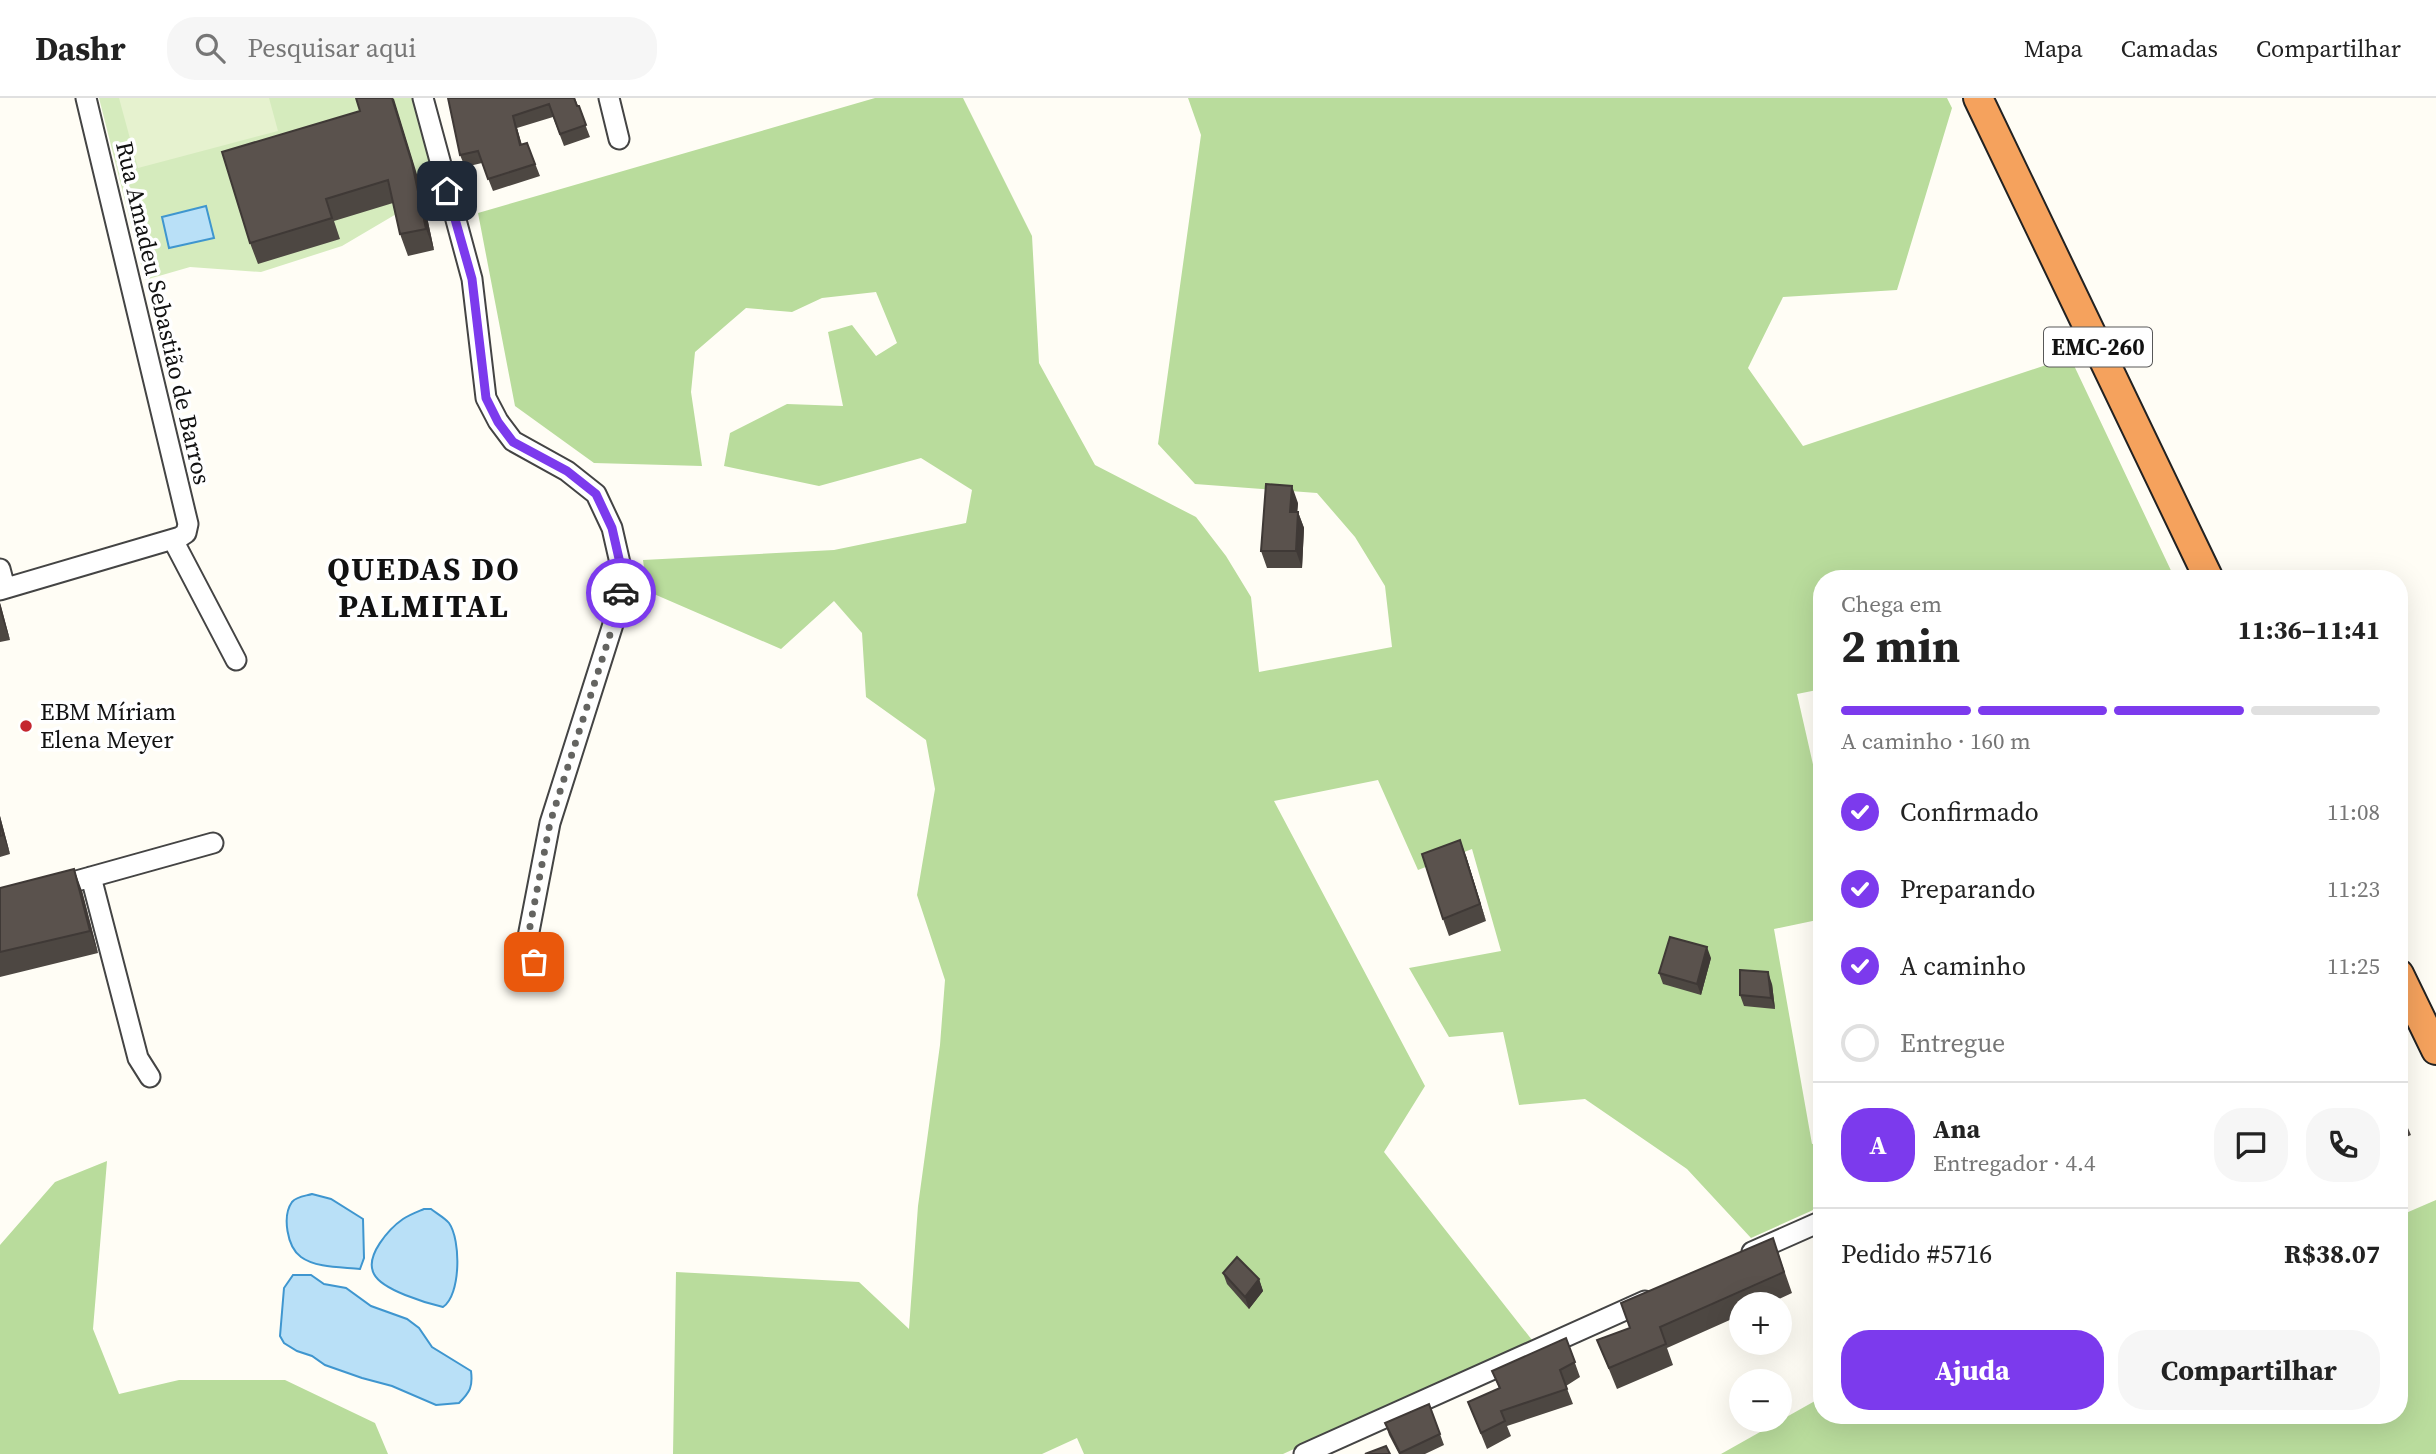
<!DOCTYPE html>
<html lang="pt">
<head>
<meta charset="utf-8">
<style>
	body { margin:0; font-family:"Source Serif 4",serif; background:#f6f6f6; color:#222; height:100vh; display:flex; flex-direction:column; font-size:26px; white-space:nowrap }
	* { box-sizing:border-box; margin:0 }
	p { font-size:23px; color:#767676 }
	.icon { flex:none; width:38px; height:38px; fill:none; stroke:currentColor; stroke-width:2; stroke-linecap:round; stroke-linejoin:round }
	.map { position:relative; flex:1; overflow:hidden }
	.sheet { position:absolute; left:1813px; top:472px; width:595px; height:854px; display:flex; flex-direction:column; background:#fff; border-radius:28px; box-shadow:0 7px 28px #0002 }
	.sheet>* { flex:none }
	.controls { position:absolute; left:1729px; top:1194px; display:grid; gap:14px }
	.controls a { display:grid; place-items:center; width:63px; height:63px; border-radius:50%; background:#fff; box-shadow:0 7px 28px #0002; font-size:35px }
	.pin { position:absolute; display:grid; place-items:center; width:60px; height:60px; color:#fff; margin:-30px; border-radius:14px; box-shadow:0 4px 10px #0006 }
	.courier { position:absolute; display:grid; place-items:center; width:70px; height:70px; margin:-35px; border:5px solid #7c3aed; border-radius:50%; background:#fff; color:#222; box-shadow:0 2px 9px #0007 }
	.headline em { font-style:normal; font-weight:700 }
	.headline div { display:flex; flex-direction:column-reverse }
	.headline { display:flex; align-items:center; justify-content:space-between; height:119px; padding:0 28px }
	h1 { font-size:46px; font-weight:700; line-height:52px }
	.bar { display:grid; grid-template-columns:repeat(4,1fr); gap:10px 7px; align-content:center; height:84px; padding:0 28px }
	.bar i { height:9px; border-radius:5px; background:#e0e0e0 }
	.bar .on { background:#7c3aed }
	.bar p { grid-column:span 4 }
	.line { display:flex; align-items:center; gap:18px; padding:0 28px; border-top:2px solid #e0e0e0 }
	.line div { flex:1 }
	.round { display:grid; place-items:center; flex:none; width:74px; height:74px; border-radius:28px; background:#f6f6f6 }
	ol { padding:0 28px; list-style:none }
	li { display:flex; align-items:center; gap:21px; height:77px }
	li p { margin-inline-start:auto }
	li .icon { padding:7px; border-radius:50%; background:#7c3aed; color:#fff; stroke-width:4 }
	li:last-child { color:#767676 }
	li i { width:38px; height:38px; border:4px solid #e0e0e0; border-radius:50% }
	.action { display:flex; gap:14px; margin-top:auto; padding:14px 28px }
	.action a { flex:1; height:80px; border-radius:28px; background:#7c3aed; color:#fff; font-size:28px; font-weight:700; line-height:80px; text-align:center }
	.action a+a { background:#f6f6f6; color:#222 }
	header { display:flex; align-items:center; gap:42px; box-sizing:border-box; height:98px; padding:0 35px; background:#fff; border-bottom:2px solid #e0e0e0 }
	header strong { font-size:33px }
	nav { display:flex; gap:38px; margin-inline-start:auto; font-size:24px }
	.search { width:490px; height:63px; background:#f6f6f6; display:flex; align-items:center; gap:18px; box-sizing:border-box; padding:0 24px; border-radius:28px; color:#767676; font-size:26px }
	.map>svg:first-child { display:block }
	.green { fill:#d5ebbd }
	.forest { fill:#b9dc9c }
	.pitch { fill:#e6f2cf }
	.water { fill:#b9e0f7; stroke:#3f96cf; stroke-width:2 }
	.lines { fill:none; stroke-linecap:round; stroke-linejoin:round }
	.minor-casing { stroke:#444; stroke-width:23 }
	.highway-casing { stroke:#222; stroke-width:32 }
	.minor { stroke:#fff; stroke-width:19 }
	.highway { stroke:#f5a25d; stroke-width:28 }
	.wall { fill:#4d4742 }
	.shaded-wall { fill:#3f3936 }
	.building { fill:#5a524d; stroke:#3f3936; stroke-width:2 }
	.done { stroke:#646461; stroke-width:7; stroke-dasharray:0 12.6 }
	.route { stroke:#7c3aed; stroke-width:9 }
	.poi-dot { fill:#c4262e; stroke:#fff; stroke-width:2.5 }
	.labels { text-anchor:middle; stroke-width:7; stroke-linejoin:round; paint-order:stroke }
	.shield { fill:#fff; stroke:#585858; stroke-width:2 }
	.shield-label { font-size:23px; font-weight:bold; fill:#111 }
	.street-label { font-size:24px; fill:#111; stroke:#fff }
	.poi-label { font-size:24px; fill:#111; stroke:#fff; text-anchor:start }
	.district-label { font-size:32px; font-weight:bold; letter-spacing:2px; fill:#111; stroke:#fff }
</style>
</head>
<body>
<header>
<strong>Dashr</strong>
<div class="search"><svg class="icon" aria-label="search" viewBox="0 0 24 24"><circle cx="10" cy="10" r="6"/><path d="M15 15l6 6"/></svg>Pesquisar aqui</div>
<nav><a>Mapa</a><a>Camadas</a><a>Compartilhar</a></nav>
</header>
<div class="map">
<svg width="2436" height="1356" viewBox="0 0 2436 1356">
	<rect width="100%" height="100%" fill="#fffdf5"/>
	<path class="green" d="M99,0H414L437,92L342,148L261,174L190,169L145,182Z"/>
	<path class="forest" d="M875,0H963L1032,138L1039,265L1095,367L1196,419L1226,458L1251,499L1259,574L1392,549L1385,488L1355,439L1317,395L1195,386L1158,346L1201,37L1188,0H1947L1952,10L1897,192L1783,199L1748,270L1803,348L2070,259L2175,481H1822V591L1797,596L1822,706V821L1774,831L1812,1046L1822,1044V1108L1751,1140L1687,1071L1585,1001L1519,1007L1503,934L1449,939L1409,870L1501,853L1472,751L1418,772L1378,682L1274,703L1425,988L1384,1054L1532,1242L1283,1356H1084L1077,1340L1042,1356H673L676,1174L859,1184L909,1231L918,1108L940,947L945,882L917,797L935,691L926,642L866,599L862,535L834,503L781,551L647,493L643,462L834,452L966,425L972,392L921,360L819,388L724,368L730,335L787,306L843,308L828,234L852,227L876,258L897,245L876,194L822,200L792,214L746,210L695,254L691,294L702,368L594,365L515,308L478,115Z
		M107,1063L93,1231L119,1296L179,1282H285L375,1325L388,1356H0V1147L55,1084Z
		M2436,1102V1356H1721L1822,1299V1318H2399V1118Z"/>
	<path class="pitch" d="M119,0H269L278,33L138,70Z"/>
	<path class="water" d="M206,108L214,140L169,150L162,119Z
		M312,1096L331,1101L363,1121L364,1160L360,1171C342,1169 316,1170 301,1159C287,1149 282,1118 292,1104C297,1098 306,1098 312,1096Z
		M424,1111H431C436,1115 445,1120 449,1125C461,1142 461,1197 443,1209C426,1205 382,1192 374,1176C364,1158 390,1130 403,1121C409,1117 417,1114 424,1111Z
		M293,1177H311L324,1186L346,1190L371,1208L407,1221L419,1230L432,1249L471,1273C473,1289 470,1294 459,1305L436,1307L392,1288L362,1280L325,1267L312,1258L297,1253L284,1245L280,1238L284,1190Z"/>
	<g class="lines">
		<defs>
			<path id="minor" d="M423,0L472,181L486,300L498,323L513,343L567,373L596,396L612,430L620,465L621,501L550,725L527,844L529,857L534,864
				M609,0L619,41
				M173,442L236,562
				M0,471L5,490
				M0,492L180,439L186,435L188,426L86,0
				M91,779L138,960L150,979
				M55,789L213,745
				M1752,1154L1822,1123
				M1304,1356L1645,1203"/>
			<path id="highway" d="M1978,0L2209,481
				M2399,876L2436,952"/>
		</defs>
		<use href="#minor" class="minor-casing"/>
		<use href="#highway" class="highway-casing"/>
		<use href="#minor" class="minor"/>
		<use href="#highway" class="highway"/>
	</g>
	<path class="wall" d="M448,0H575L590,39L564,48L553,19L517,30L522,47L527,45L540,78L493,93L482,65L465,69L460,57Z
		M222,54L420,86L434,152L408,158L400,136L393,105L334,123L340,141L258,166L250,145Z
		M1298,405L1297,414H1298L1304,430L1302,470H1267L1261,453Z
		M0,505L10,542L0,544Z
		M0,718L10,756L0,759Z
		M1466,758L1486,823L1449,838L1443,821Z
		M0,790L82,793L98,855L0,879Z
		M1711,860L1701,897L1663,886L1659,875Z
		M1772,886L1775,911L1744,908L1740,897Z
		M2399,1009L2411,1037L2399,1042Z
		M1773,1140L1792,1195L1768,1206H1741V1217L1667,1250L1673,1267L1617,1291L1597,1242L1630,1230L1621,1205Z
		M1223,1175L1259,1181L1263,1193L1249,1211L1227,1186Z
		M1566,1240L1580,1279L1566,1288L1573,1306L1507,1328L1511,1338L1487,1351L1468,1304L1499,1290L1492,1273Z
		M1429,1306L1444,1347L1425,1356H1399L1389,1337L1385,1325Z"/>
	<path class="shaded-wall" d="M392,0L394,1L420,86L434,152L426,131Z
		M513,18L517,30L525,59L520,47Z
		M1292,388L1298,405L1296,431L1290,414Z
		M1298,414L1304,430L1302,470L1296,453Z
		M0,505L1,508L10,542L3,523L0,513Z
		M0,718L10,756L3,737L0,724Z
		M1460,742L1466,758L1486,823L1480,806Z
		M74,771L82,793L98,855L90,833Z
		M1707,849L1711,860L1701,897L1697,886Z
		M1768,874L1772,886L1775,911L1771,900Z
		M1259,1181L1263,1193L1249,1211L1245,1199Z"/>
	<path class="building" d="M356,0H392L412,65L426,131L400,136L388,82L326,101L332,120L250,145L222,54L360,13Z
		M448,0H574L577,8H579L586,27L560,36L549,6L513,18L520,47L527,45L535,66L488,81L478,53L460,57Z
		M1266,386L1292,388L1290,414H1298L1296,453H1261Z
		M0,724L3,737L0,738Z
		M1460,742L1480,806L1443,821L1422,756Z
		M74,771L90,833L0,854V790Z
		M1670,839L1707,849L1697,886L1659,875Z
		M1740,872L1768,874L1771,900L1740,897Z
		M2399,1009L2404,1020L2399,1022Z
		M1773,1140L1784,1174L1660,1229L1666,1246L1609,1270L1597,1242L1630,1230L1621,1205Z
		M1237,1159L1259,1181L1245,1199L1223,1175Z
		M1566,1240L1575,1264L1560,1272L1567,1291L1501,1313L1505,1323L1481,1335L1468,1304L1500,1290L1492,1273Z
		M1429,1306L1440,1336L1400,1355L1385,1325Z
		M1386,1348L1390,1356H1365Z"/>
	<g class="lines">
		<path class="done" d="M534,864L529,858L527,844L550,725L621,502V495"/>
		<path class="route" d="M447,93L472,181L486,300L498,324L513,344L567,373L596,396L612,430L620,465L621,495"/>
	</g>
	<circle class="poi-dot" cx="26" cy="628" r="7"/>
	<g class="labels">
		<rect class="shield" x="2044" y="229.5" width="108" height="39" rx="5"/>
		<g class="shield-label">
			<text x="2098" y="257">EMC-260</text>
		</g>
		<g class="street-label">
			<text transform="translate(163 215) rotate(77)" y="8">Rua Amadeu Sebastião de Barros</text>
		</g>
		<g class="poi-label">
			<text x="40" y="622">EBM Míriam<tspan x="40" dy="28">Elena Meyer</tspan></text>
		</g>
		<g class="district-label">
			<text x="424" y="482">QUEDAS DO<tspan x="424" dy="37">PALMITAL</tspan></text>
		</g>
	</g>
</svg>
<div class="controls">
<a>+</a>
<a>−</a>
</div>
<div class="pin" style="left:534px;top:864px;background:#ea580c"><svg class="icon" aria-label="bag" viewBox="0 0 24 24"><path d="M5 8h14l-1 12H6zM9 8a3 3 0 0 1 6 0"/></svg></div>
<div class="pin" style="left:447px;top:93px;background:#1f2937"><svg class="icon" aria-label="home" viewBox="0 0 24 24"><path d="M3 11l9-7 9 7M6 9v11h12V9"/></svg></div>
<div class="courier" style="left:621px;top:495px"><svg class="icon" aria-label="car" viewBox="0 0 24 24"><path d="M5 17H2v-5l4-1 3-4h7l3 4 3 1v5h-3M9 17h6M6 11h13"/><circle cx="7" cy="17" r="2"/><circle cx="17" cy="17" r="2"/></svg></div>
<section class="sheet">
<div class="headline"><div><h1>2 min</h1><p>Chega em</p></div><em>11:36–11:41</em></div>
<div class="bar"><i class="on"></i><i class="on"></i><i class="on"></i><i></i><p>A caminho · 160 m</p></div>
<ol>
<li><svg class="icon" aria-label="check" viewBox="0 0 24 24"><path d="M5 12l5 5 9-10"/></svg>Confirmado<p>11:08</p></li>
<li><svg class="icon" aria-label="check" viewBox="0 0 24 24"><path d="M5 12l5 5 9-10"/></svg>Preparando<p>11:23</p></li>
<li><svg class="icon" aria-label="check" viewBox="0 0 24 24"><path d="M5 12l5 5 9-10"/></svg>A caminho<p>11:25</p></li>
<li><i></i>Entregue</li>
</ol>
<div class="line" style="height:126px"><b class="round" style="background:#7c3aed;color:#fff">A</b><div><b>Ana</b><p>Entregador · 4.4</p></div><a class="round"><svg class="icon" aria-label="chat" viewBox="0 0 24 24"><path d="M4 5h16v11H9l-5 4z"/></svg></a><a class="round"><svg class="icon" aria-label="phone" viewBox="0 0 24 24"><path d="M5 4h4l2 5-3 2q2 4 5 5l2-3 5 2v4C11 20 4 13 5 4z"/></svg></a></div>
<div class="line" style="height:91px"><div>Pedido #5716</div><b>R$38.07</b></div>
<div class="action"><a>Ajuda</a><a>Compartilhar</a></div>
</section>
</div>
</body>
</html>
